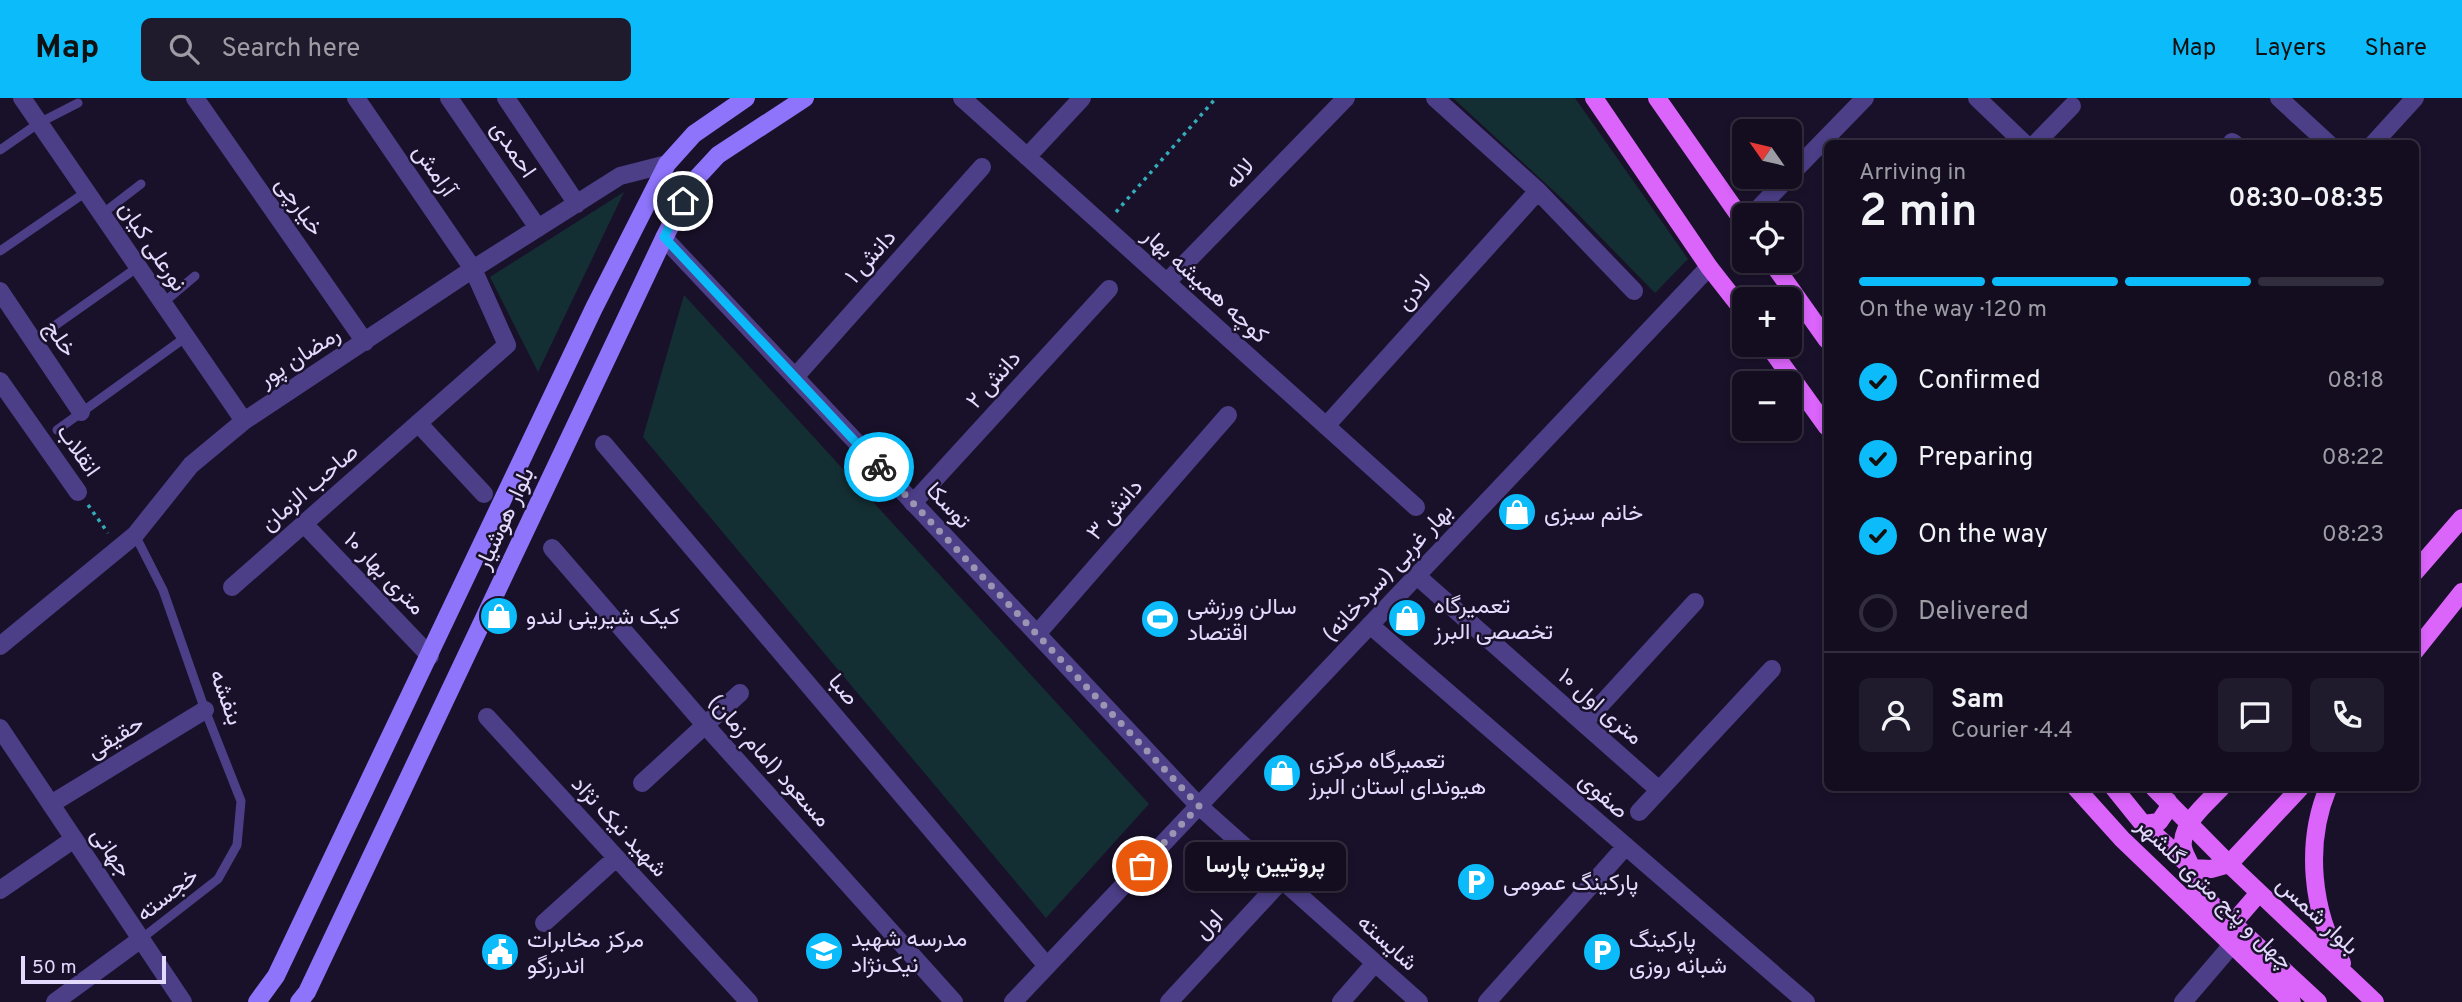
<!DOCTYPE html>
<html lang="en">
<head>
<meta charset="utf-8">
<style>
	body { margin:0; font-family:Overpass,Vazirmatn,sans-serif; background:#201b2c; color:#f1f3f6; height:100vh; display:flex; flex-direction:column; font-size:26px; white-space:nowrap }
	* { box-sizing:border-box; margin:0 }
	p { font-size:23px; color:#9d9ca4 }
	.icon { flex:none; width:38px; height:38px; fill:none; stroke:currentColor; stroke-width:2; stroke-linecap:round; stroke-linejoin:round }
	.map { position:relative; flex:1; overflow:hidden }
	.drawer { position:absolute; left:1824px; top:42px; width:595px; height:651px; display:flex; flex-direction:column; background:#130d1f; border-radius:10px; box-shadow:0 4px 10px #0003,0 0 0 2px #322d3d }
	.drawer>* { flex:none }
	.needle { width:46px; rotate:304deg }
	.tools { position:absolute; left:1732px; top:21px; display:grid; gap:14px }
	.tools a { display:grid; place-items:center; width:70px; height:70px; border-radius:10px; background:#130d1f; box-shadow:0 4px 10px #0003,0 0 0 2px #322d3d; font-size:35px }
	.scale { position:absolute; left:21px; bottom:18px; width:145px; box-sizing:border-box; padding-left:7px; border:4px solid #e4dafe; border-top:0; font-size:19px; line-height:24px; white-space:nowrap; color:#e4dafe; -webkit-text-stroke:5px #191129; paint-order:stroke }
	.pin { position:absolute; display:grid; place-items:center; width:60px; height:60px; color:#fff; margin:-30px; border:4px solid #fff; border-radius:50%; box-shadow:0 2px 7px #0007 }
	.courier { position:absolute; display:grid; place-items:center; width:70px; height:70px; margin:-35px; border:5px solid #0cbbf9; border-radius:50%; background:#fff; color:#222; box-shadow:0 2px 9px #0007 }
	.bubble { position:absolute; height:49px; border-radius:10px; background:#130d1f; box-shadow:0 4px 10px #0003,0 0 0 2px #322d3d; font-size:23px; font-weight:600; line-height:49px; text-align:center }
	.overview em { font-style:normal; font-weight:600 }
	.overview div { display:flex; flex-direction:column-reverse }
	.overview { display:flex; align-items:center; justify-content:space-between; height:119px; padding:0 35px }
	h1 { font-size:46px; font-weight:600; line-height:52px }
	.bar { display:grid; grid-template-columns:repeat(4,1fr); gap:10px 7px; align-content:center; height:84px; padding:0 35px }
	.bar i { height:9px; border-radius:5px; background:#322d3d }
	.bar .on { background:#0cbbf9 }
	.bar p { grid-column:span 4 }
	.line { display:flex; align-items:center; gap:18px; padding:0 35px; border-top:2px solid #322d3d }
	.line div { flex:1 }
	.round { display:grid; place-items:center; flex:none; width:74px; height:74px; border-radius:10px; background:#201b2c }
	ol { padding:0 35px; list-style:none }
	li { display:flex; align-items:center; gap:21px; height:77px }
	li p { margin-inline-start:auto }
	li .icon { padding:7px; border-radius:50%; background:#0cbbf9; color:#111; stroke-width:4 }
	li:last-child { color:#9d9ca4 }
	li i { width:38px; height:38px; border:4px solid #322d3d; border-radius:50% }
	header { display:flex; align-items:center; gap:42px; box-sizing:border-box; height:98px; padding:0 35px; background:#0cbbf9; color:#111 }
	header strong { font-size:33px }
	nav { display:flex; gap:38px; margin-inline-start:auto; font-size:24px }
	.search { width:490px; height:63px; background:#201b2c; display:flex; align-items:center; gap:18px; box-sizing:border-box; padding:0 24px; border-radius:10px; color:#9d9ca4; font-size:26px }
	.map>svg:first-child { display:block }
	.green { fill:#142f33 }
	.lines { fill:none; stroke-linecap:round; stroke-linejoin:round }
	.path { stroke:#34acb9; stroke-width:3.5; stroke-dasharray:3.5 5; stroke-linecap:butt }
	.service { stroke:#4c3e87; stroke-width:9 }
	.minor { stroke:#4c3e87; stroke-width:18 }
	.tertiary { stroke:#4c3e87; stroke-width:18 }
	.secondary { stroke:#8d74fb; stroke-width:18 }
	.primary { stroke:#db64fb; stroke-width:18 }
	.done { stroke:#9d94b3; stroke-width:7; stroke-dasharray:0 12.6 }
	.route { stroke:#0cbbf9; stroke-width:9 }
	.labels { text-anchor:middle; stroke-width:5; stroke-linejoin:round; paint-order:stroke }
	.street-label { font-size:23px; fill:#e4dafe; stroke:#191129 }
	.poi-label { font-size:23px; fill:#e4dafe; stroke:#191129; text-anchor:start }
</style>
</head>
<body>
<header>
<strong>Map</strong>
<div class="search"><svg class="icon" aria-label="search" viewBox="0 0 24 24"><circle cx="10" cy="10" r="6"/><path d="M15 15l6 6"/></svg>Search here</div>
<nav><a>Map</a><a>Layers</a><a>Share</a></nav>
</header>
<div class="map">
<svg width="2462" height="904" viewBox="0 0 2462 904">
	<rect width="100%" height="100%" fill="#191129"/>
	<path class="green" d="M1453,0H1575L1688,161L1655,195L1571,109Z
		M624,94L538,274L490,179Z
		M684,197L1149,706L1046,820L643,339Z"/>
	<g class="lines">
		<path class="path" d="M1116,114L1216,0
			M88,407L108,435"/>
		<path class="service" d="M0,52L39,25L78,5
			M102,116L141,86
			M0,153L86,94
			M163,205L195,178
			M33,243L138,169
			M57,332L186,239
			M135,437L163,492L205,612L241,703L237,747L218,781L141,841"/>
		<path class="minor" d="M22,0L244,323
			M195,0L365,244
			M449,0L538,130
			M506,0L577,106
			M962,0L1416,409
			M1435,0L1538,93L1634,193
			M1977,0L2025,46
			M2279,0L2329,46
			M2232,44L2235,46
			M2035,46L2072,8
			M2373,46L2415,0
			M1027,59L1082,0
			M1790,77L1865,0
			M1752,117L1789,79
			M1167,184L1346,0
			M0,193L81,314
			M795,279L982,69
			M0,283L78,394
			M418,325L484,396
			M1326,328L1538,93
			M604,346L1047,868
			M913,405L1109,191
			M305,427L430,558
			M552,450L706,628L954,904
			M1417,478L1659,692
			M232,489L507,247L473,171L356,0
			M1370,527L1806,904
			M1037,536L1228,317
			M0,548L135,437L191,367L244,323L473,171L620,78L667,66
			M487,619L749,904
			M1584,625L1695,504
			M642,685L740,595
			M51,706L205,612
			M1639,714L1772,571
			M0,792L74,741
			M544,825L616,760
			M55,904L141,841
			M1169,904L1282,782
			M1341,904L1375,865
			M1487,904L1626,748"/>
		<path class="tertiary" d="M664,140L1199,708L1419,904
			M0,630L183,904
			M1013,904L1709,169
			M2183,904L2231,848"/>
		<path class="secondary" d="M257,904L276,878L594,210L667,66L694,36L746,0
			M299,904L307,894L664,140L693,84L718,57L805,0"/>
		<path class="primary" d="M1594,0L1709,169L1745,215
			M1657,0L1745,126
			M1771,163L1827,242
			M1768,247L1827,329
			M2415,474L2462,420
			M2415,553L2462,494
			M2076,690L2122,741L2292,904
			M2114,690L2143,726L2192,770L2211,771L2229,766
			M2154,690L2229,766L2375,904
			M2221,690C2208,704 2185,722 2183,743C2181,752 2188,760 2191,769C2194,778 2194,785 2199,794L2318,904
			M2328,690C2305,745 2311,814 2342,865
			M2143,726L2159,724L2168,711V703
			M2229,766L2300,690
			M2233,825L2259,795"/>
	</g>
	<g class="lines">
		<path class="done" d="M879,369L1199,708L1142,768"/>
		<path class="route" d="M683,103L664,139L879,369"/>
	</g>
	<defs>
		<symbol id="shop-disc" viewBox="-11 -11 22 22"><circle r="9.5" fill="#0cbbf9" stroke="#191129"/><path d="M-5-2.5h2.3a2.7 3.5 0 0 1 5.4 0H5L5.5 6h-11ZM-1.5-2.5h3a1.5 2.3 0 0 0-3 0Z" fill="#fff"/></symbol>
		<symbol id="stadium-disc" viewBox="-11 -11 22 22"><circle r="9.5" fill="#0cbbf9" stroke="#191129"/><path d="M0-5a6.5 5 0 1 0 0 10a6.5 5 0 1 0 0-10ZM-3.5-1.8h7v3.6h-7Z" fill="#fff"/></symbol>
		<symbol id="parking-disc" viewBox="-11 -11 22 22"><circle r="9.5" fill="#0cbbf9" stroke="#191129"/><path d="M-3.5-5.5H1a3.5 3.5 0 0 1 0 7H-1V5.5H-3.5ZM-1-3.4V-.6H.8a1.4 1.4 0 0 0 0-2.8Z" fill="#fff"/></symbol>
		<symbol id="school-disc" viewBox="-11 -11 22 22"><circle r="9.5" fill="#0cbbf9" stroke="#191129"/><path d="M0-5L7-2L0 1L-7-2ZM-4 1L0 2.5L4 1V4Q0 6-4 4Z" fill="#fff"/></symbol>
		<symbol id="civic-disc" viewBox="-11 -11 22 22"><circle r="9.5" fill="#0cbbf9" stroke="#191129"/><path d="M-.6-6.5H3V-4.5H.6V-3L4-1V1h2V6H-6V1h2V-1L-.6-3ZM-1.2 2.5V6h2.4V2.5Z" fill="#fff"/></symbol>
	</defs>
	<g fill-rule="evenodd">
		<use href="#shop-disc" x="1495" y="392" width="44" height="44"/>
		<use href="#shop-disc" x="477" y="496" width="44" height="44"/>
		<use href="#shop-disc" x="1385" y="498" width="44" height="44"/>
		<use href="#stadium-disc" x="1138" y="499" width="44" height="44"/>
		<use href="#shop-disc" x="1260" y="653" width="44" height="44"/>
		<use href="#parking-disc" x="1454" y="762" width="44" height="44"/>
		<use href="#school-disc" x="802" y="831" width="44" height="44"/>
		<use href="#civic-disc" x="478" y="832" width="44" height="44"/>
		<use href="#parking-disc" x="1580" y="832" width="44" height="44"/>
	</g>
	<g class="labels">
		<g class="street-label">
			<text transform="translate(514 51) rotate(56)" y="8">احمدی</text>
			<text transform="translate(435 72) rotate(55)" y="8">آرامش</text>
			<text transform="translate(1239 75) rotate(-46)" y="8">لاله</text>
			<text transform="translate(300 108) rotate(55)" y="8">خیارچی</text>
			<text transform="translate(153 148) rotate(56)" y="8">نورعلی کیان</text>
			<text transform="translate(870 158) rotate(-48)" y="8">دانش ۱</text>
			<text transform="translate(1206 187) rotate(42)" y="8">کوچه همیشه بهار</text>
			<text transform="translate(1414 194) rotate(-48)" y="8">لادن</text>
			<text transform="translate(61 240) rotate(56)" y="8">خلج</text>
			<text transform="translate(299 258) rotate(-33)" y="8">رمضان پور</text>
			<text transform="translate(993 281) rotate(-48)" y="8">دانش ۲</text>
			<text transform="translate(79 352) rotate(55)" y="8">انقلاب</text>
			<text transform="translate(309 389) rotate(-41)" y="8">صاحب الزمان</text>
			<text transform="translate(949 407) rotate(47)" y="8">توسکا</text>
			<text transform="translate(1114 411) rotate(-49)" y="8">دانش ۳</text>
			<text transform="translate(504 420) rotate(-65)" y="8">بلوار هوشیار</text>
			<text transform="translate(1387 474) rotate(-47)" y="8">بهار غربی (سردخانه)</text>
			<text transform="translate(385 475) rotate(46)" y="8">۱۰ متری بهار</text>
			<text transform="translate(844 591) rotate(50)" y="8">صبا</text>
			<text transform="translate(227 599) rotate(70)" y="8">بنفشه</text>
			<text transform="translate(1601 608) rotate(41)" y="8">۱۰ متری اول</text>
			<text transform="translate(115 638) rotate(-31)" y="8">حقیقی</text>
			<text transform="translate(770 662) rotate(48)" y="8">مسعود (امام زمان)</text>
			<text transform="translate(1604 697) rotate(41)" y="8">صفوی</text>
			<text transform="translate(620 728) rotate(47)" y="8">شهید نیک نژاد</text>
			<text transform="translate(112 754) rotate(56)" y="8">جهانی</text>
			<text transform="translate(2215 795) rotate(44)" y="8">چهل و پنج متری گلشهر</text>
			<text transform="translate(167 796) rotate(-38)" y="8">خجسته</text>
			<text transform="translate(2318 817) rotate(43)" y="8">بلوار شمس</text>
			<text transform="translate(1208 826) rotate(-47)" y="8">اول</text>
			<text transform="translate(1388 844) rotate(42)" y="8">شایسته</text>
		</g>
		<g class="poi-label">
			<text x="1544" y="422">خانم سبزی</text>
			<text x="1434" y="515">تعمیرگاه<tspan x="1434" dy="26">تخصصی البرز</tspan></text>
			<text x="1187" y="516">سالن ورزشی<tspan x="1187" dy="26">اقتصاد</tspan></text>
			<text x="526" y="526">کیک شیرینی لندو</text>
			<text x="1309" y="670">تعمیرگاه مرکزی<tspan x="1309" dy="26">هیوندای استان البرز</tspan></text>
			<text x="1503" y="792">پارکینگ عمومی</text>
			<text x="851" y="848">مدرسه شهید<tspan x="851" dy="26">نیک‌نژاد</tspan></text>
			<text x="527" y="849">مرکز مخابرات<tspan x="527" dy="26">اندرزگو</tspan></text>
			<text x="1629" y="849">پارکینگ<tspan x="1629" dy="26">شبانه روزی</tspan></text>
		</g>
	</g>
</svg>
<div class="tools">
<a><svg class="needle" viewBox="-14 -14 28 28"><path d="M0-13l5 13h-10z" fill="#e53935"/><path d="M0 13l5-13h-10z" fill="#9d9ca4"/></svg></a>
<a><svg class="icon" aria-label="locate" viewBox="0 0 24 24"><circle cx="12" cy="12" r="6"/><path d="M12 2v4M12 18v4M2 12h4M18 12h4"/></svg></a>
<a>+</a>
<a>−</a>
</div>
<div class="scale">50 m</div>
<div class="pin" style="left:1142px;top:768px;background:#ea580c"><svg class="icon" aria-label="bag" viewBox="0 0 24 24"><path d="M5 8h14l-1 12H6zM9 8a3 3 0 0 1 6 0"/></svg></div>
<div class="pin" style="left:683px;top:103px;background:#1f2937"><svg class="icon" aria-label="home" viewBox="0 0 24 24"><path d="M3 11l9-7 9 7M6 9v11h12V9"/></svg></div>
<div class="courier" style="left:879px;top:369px"><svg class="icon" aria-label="bike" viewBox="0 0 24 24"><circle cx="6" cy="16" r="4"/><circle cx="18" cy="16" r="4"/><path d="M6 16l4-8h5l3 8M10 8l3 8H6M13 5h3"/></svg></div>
<div class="bubble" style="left:1185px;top:744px;width:161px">پروتیین پارسا</div>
<section class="drawer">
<div class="overview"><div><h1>2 min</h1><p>Arriving in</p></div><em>08:30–08:35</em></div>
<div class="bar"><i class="on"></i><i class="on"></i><i class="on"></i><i></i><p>On the way · 120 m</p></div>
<ol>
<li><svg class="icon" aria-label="check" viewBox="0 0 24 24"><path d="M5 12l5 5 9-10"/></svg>Confirmed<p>08:18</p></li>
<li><svg class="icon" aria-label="check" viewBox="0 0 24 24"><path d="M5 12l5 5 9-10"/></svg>Preparing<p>08:22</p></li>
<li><svg class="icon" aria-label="check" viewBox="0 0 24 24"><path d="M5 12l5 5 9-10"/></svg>On the way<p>08:23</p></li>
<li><i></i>Delivered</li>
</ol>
<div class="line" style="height:126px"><a class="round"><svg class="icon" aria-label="person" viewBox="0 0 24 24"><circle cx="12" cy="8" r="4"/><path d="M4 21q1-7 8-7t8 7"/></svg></a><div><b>Sam</b><p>Courier · 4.4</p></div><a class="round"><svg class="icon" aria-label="chat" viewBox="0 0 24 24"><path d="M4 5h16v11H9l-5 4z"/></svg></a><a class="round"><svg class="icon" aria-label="phone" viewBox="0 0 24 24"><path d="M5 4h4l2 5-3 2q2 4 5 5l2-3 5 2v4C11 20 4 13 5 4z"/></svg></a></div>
</section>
</div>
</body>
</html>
